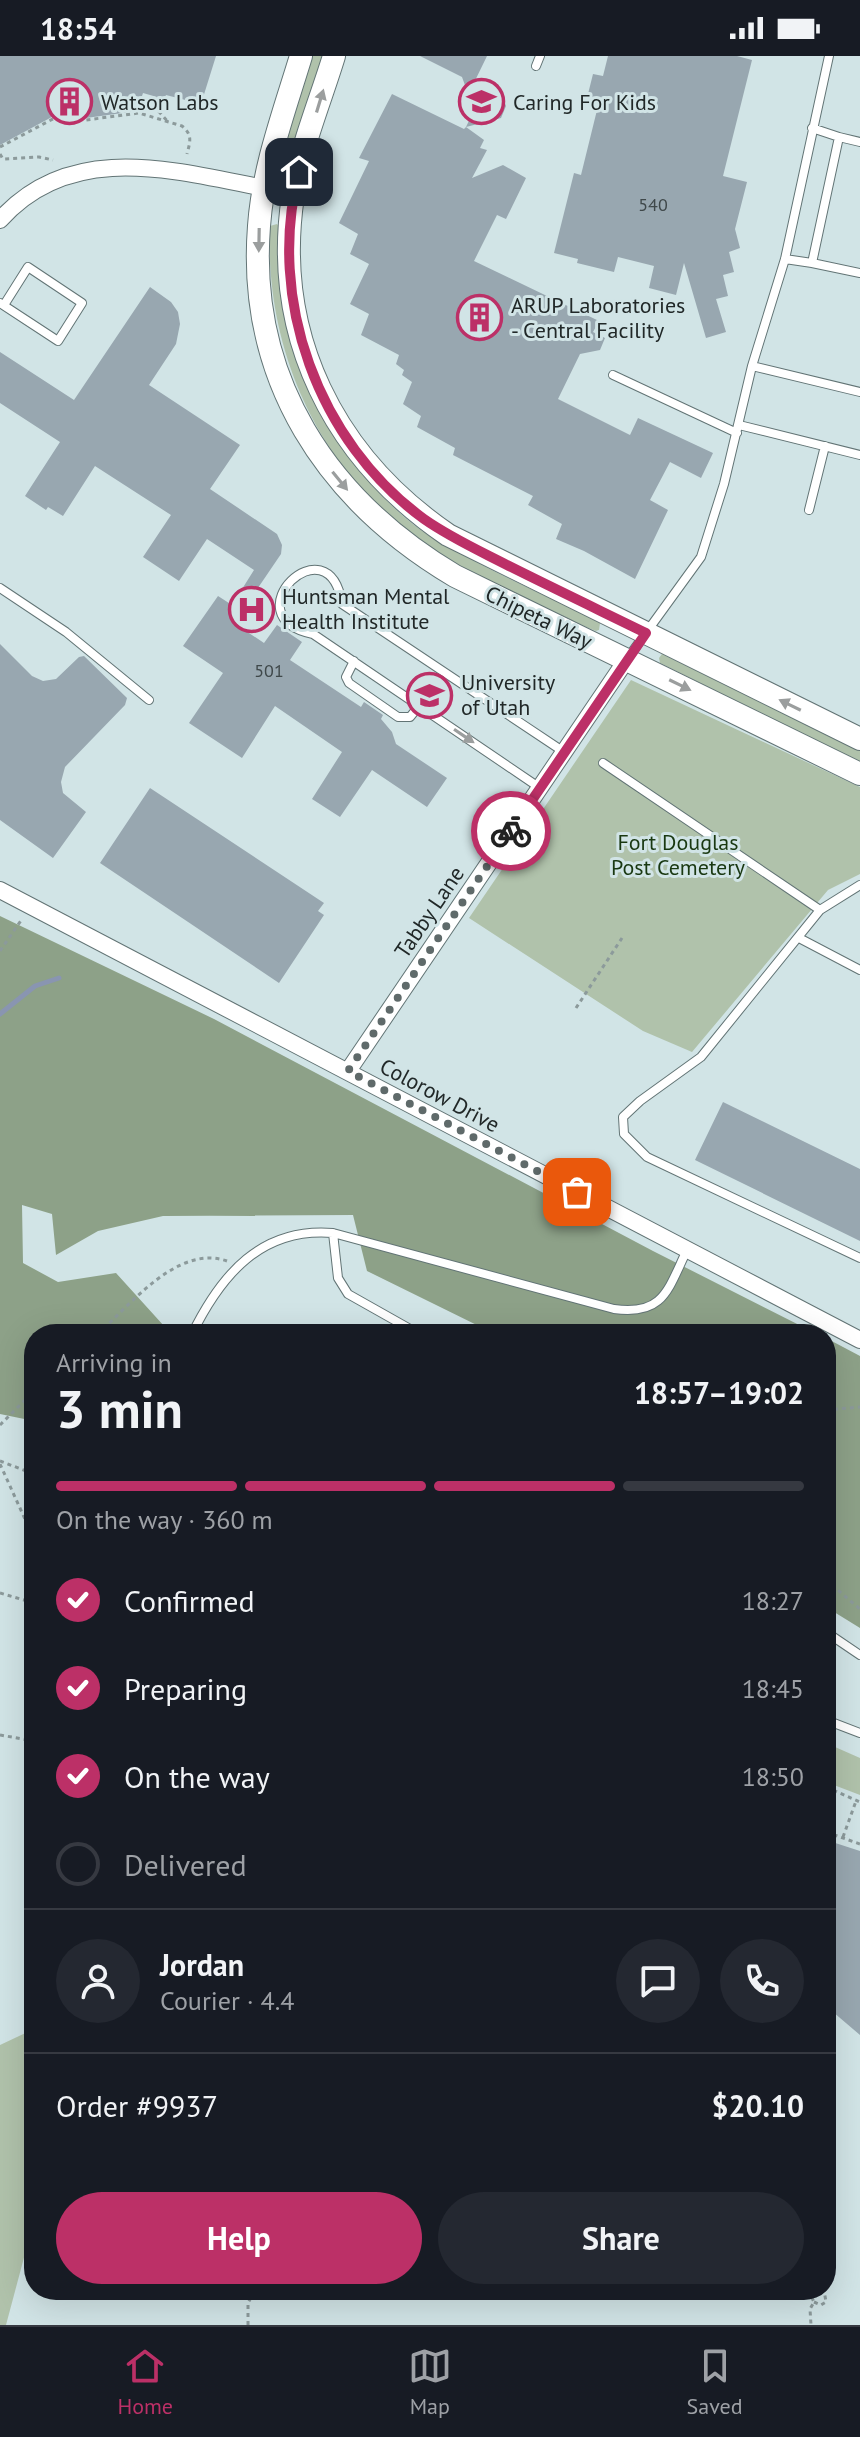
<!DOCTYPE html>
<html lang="en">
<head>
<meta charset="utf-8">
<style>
	body { margin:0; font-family:"PT Sans",sans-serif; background:#242831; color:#f1f3f6; height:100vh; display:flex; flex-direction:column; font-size:30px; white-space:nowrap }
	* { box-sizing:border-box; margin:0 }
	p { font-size:26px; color:#9ea1a6 }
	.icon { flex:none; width:44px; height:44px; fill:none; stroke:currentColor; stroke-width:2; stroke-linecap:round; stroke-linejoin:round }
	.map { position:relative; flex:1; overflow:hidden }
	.details { position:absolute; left:24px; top:1268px; width:812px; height:976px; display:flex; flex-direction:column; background:#171b24; border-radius:32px; box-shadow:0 8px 32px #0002 }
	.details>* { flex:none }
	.pin { position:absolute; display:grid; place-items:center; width:68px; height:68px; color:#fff; margin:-34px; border-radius:16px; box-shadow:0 4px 12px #0006 }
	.courier { position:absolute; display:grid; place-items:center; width:80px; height:80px; margin:-40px; border:6px solid #bc3067; border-radius:50%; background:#fff; color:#222; box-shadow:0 2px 10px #0007 }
	.head em { font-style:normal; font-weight:700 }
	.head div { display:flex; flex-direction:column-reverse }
	.head { display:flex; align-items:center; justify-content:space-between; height:136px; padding:0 32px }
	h1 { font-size:52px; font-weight:700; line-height:60px }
	.bar { display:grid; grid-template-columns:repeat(4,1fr); gap:12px 8px; align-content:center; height:96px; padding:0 32px }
	.bar i { height:10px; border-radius:6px; background:#363941 }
	.bar .current { background:#bc3067 }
	.bar p { grid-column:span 4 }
	.line { display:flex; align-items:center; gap:20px; padding:0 32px; border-top:2px solid #363941 }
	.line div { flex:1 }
	.round { display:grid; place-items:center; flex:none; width:84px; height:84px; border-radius:42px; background:#242831 }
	ol { padding:0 32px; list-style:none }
	li { display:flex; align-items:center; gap:24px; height:88px }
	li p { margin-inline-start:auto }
	li .icon { padding:8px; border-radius:50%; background:#bc3067; color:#fff; stroke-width:4 }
	li:last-child { color:#9ea1a6 }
	li i { width:44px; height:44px; border:4px solid #363941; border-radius:50% }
	.cta { display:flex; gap:16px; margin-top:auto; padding:16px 32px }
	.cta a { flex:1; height:92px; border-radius:48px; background:#bc3067; color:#fff; font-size:32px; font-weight:700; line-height:92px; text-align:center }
	.cta a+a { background:#242831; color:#f1f3f6 }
	.status { display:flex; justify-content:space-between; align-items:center; height:56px; padding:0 40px; background:#171b24; direction:ltr }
	.status svg { height:22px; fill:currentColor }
	.tab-bar { display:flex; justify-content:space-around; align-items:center; height:112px; border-top:2px solid #363941; background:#171b24; font-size:22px; color:#9ea1a6 }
	.tab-bar a { display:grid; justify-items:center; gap:4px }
	.tab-bar .current { color:#bc3067 }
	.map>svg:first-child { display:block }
	.green { fill:#b0c2ab }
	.forest { fill:#8da188 }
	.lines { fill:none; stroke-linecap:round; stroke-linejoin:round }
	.stream { stroke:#8995b1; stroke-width:5 }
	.building { fill:#98a7b0 }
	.service-casing { stroke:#627475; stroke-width:10 }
	.minor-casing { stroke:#627475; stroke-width:18 }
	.tertiary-casing { stroke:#627475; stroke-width:24 }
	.path { stroke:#8c9a9b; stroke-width:3; stroke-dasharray:4 4; stroke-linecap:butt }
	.service { stroke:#fff; stroke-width:8 }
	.minor { stroke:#fff; stroke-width:16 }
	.tertiary { stroke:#fff; stroke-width:22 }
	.oneway { fill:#9b9e9e }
	.done { stroke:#5f6a6a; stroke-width:8; stroke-dasharray:0 14.4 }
	.route { stroke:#bc3067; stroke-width:10 }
	.labels { text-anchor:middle; stroke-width:6; stroke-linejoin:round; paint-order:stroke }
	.number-label { font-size:18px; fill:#3f484a }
	.poi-label { font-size:22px; fill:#212828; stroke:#d1e4e6; text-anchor:start }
	.street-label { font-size:22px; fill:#212828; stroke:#d1e4e6 }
	.park-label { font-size:22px; fill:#193811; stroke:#d1e4e6 }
</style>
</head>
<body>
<div class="status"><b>18:54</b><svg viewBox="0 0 49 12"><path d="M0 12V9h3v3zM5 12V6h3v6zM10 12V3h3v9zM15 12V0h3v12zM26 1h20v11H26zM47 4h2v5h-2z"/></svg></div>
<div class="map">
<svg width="860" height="2269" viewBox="0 0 860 2269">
	<rect width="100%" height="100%" fill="#d1e4e6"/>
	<path class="green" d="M312,0H323L290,103L286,104L283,97Z
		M277,168L280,172C277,270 303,351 369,425C387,446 408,467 433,482C485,513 542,538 597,564L600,567L599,574L596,575L586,571C536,547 484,525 438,497C325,428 264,300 270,170Z
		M662,598L860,693V707L660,607L659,602Z
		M631,624L860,731V818L828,834L692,996L643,975L469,862Z
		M826,1687L860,1702V1739L826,1726Z
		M34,1973V2164L6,2269H0V1989Z"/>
	<path class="forest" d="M0,860L214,963L653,1195L817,1278H495L367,1215L353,1159L163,1160L98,1175L56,1199L52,1158L22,1149L23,1207L58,1226L116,1217L164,1270L161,1278H34V1365L0,1358Z
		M826,1282L860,1300V1572L826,1551Z"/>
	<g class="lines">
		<path class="stream" d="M0,958L35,930L59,922"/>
	</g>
	<path class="building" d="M0,0H216L201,48L166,39L164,43L143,37L137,55L86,62L63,55L0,89Z
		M420,0H487L469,37L498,28L506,50L501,62L466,71L474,54L462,21Z
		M608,0H737L752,4L723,120L747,126L735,173L740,192L729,196L734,216L723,219L728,240L716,243L726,276L706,282L684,207L676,239L649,232L654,210L618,201L614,216L577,207L578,203L554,197L574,117L581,119L598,50L586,46L593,18L603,20Z
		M392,38L464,73L466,71L484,84L480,92L487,94L472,122L503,109L526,122L506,163L497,159L474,205L599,265L593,276L605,282L600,294L580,298L558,343L630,379L638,362L713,397L701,422L670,406L650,444L668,454L635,523L584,495L556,483L562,468L528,449L533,440L453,399L455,392L417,371L421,360L403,348L412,326L402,319L404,314L396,308L399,299L361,279L369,258L350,248L369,208L350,198L358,178L339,167L369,105L359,102Z
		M150,231L171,246L178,256L180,268L176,288L149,329L240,389L210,433L277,478L282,489L281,498L234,567L264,587L277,569L302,586L290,604L361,651L364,646L383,659L381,663L392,676L396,688L447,722L427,751L372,714L340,761L312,743L342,696L275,650L242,702L189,667L223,617L183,590L218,540L232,549L254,514L207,483L179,525L143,501L171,459L95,410L63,460L48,451L46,454L25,440L60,386L0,347V296L74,344Z
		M0,588L32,620L43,625L56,623L79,601L84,600L127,642L125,649L65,711L61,726L63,737L86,756L53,802L0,764Z
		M150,732L324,847L318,855L324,859L279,927L100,807Z
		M723,1046L860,1113V1185L695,1104Z
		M826,1784L860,1795V1979L826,1950Z"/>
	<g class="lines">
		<defs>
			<path id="service" d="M536,10L540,0
				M812,72L839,81
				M785,203L812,207L839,81L860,86
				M812,207L860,217
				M0,247L58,285L82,247L28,211L4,249
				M752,310L860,336
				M613,319L737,377
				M739,369L860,399
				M809,454L825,390
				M0,532L66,576L149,644
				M627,603L701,501L724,428L752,310L785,203L829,0
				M354,605L346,621L349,627L398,661H410L419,650
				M603,707L820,854
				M540,732L313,578C229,561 329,463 342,548L564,696
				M860,829L820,854L701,1001L640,1045L623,1061L624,1078L647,1101L860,1202
				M799,882L860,914
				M333,1177L338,1222L348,1238L419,1278
				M192,1278C221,1219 261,1171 333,1177L614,1253C664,1260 668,1233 687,1194
				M826,1576L860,1599
				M826,1664L860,1677"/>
			<path id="minor" d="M0,164C78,76 195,122 293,137
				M0,834L860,1284
				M348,1015L627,603"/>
			<path id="tertiary" d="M301,0C284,56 263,112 259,170C247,324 327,444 455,520L860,718
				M334,0C320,46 300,93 293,140C272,280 334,401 448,479L860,683"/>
		</defs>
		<use href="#service" class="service-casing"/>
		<use href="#minor" class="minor-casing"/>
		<use href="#tertiary" class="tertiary-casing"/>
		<path class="path" d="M158,42L154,50L168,66
			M0,91L64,57L86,64L139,57L182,70C193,79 190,86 187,98
			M0,98L3,103L39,101L53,104
			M0,895L22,863
			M576,952L622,882
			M98,1278C131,1248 178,1188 227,1205
			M826,1354L860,1351
			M0,1369L34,1335
			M0,1405L34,1418
			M0,1408L34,1483
			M826,1524L860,1553
			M0,1537L34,1547
			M0,1679L34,1685
			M826,1731L860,1746
			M826,1776L860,1788
			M843,1781L856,1745
			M808,2234L814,2246L810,2253L811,2269
			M814,2246L821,2249L826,2246L824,2234
			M248,2269V2247L255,2234"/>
		<use href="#service" class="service"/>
		<use href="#minor" class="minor"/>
		<use href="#tertiary" class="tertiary"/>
	</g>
	<defs><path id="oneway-solid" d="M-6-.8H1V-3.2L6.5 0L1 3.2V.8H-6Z" transform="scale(2)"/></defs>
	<g class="oneway">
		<use href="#oneway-solid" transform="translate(320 45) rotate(-73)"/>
		<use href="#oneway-solid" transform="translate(259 184) rotate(91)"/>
		<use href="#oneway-solid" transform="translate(340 425) rotate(51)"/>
		<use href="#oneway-solid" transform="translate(680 629) rotate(26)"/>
		<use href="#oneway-solid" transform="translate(790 649) rotate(-154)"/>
		<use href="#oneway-solid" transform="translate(464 680) rotate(34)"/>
	</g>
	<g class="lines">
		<path class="done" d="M511,775L348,1015L577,1136"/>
		<path class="route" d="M299,116C266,243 318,386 424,463C451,482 480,495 509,510C555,533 601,555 646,577L511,775"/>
	</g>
	<defs>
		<symbol id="building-ring" viewBox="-11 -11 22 22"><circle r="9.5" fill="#d1e4e6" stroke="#bc3067" stroke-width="1.5"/><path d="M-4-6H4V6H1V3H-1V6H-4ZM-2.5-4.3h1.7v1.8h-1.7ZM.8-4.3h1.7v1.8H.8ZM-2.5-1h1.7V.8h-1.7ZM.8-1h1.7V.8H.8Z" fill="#bc3067"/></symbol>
		<symbol id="school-ring" viewBox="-11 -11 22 22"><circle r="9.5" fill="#d1e4e6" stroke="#bc3067" stroke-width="1.5"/><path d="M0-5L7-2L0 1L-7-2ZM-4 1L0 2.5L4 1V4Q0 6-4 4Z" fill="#bc3067"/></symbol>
		<symbol id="hospital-ring" viewBox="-11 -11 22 22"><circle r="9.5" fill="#d1e4e6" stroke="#bc3067" stroke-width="1.5"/><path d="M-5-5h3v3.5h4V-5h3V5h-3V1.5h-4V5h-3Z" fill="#bc3067"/></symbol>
		<symbol id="university-ring" viewBox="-11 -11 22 22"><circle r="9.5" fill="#d1e4e6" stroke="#bc3067" stroke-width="1.5"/><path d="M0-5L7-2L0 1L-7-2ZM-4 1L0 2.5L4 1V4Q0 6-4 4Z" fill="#bc3067"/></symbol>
	</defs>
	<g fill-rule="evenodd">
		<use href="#building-ring" x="44" y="20" width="51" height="51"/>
		<use href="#school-ring" x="456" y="20" width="51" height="51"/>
		<use href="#building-ring" x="454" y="236" width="51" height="51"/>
		<use href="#hospital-ring" x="226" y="528" width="51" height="51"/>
		<use href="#university-ring" x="404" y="614" width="51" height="51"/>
	</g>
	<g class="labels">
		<g class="number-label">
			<text x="653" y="155">540</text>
			<text x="269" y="621">501</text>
		</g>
		<g class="poi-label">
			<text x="101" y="54">Watson Labs</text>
			<text x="513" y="54">Caring For Kids</text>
			<text x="511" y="257">ARUP Laboratories<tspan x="511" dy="25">- Central Facility</tspan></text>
			<text x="282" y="548">Huntsman Mental<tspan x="282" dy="25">Health Institute</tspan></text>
			<text x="461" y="634">University<tspan x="461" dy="25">of Utah</tspan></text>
		</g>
		<g class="street-label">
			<text transform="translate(539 561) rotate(26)" y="8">Chipeta Way</text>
			<text transform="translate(429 856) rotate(-56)" y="8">Tabby Lane</text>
			<text transform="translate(440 1039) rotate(28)" y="8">Colorow Drive</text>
		</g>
		<g class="park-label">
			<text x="678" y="794">Fort Douglas<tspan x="678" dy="25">Post Cemetery</tspan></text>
		</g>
	</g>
</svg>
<div class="pin" style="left:577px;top:1136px;background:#ea580c"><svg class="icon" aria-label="bag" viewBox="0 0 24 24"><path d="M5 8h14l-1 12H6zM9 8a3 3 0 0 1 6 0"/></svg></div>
<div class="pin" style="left:299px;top:116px;background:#1f2937"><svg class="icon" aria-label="home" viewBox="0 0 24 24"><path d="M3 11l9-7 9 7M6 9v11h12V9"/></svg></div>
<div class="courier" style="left:511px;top:775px"><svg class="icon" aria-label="bike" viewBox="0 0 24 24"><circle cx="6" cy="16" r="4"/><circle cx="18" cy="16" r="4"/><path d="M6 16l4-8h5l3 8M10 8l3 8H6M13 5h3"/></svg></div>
<section class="details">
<div class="head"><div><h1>3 min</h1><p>Arriving in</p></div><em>18:57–19:02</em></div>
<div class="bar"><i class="current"></i><i class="current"></i><i class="current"></i><i></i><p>On the way · 360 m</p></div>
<ol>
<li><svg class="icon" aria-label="check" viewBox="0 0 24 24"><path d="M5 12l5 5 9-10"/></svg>Confirmed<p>18:27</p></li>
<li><svg class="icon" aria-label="check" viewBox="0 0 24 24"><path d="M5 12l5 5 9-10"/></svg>Preparing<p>18:45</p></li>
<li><svg class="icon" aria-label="check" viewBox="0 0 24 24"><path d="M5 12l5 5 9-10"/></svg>On the way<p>18:50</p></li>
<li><i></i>Delivered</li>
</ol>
<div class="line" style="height:144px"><a class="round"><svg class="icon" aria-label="person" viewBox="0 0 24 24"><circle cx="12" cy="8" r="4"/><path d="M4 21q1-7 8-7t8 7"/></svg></a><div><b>Jordan</b><p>Courier · 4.4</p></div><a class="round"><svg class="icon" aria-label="chat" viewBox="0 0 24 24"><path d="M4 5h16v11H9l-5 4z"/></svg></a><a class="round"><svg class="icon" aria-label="phone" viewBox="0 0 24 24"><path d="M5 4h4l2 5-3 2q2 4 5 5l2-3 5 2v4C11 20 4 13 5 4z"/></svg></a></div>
<div class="line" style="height:104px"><div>Order #9937</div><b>$20.10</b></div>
<div class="cta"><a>Help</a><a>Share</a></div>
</section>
</div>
<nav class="tab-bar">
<a class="current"><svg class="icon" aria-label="home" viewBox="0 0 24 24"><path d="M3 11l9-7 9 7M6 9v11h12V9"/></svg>Home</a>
<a><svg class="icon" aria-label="map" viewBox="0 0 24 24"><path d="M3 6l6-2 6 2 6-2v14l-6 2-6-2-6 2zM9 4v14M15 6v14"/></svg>Map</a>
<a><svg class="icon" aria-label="saved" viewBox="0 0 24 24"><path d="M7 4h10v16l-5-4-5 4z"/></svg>Saved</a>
</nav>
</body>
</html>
